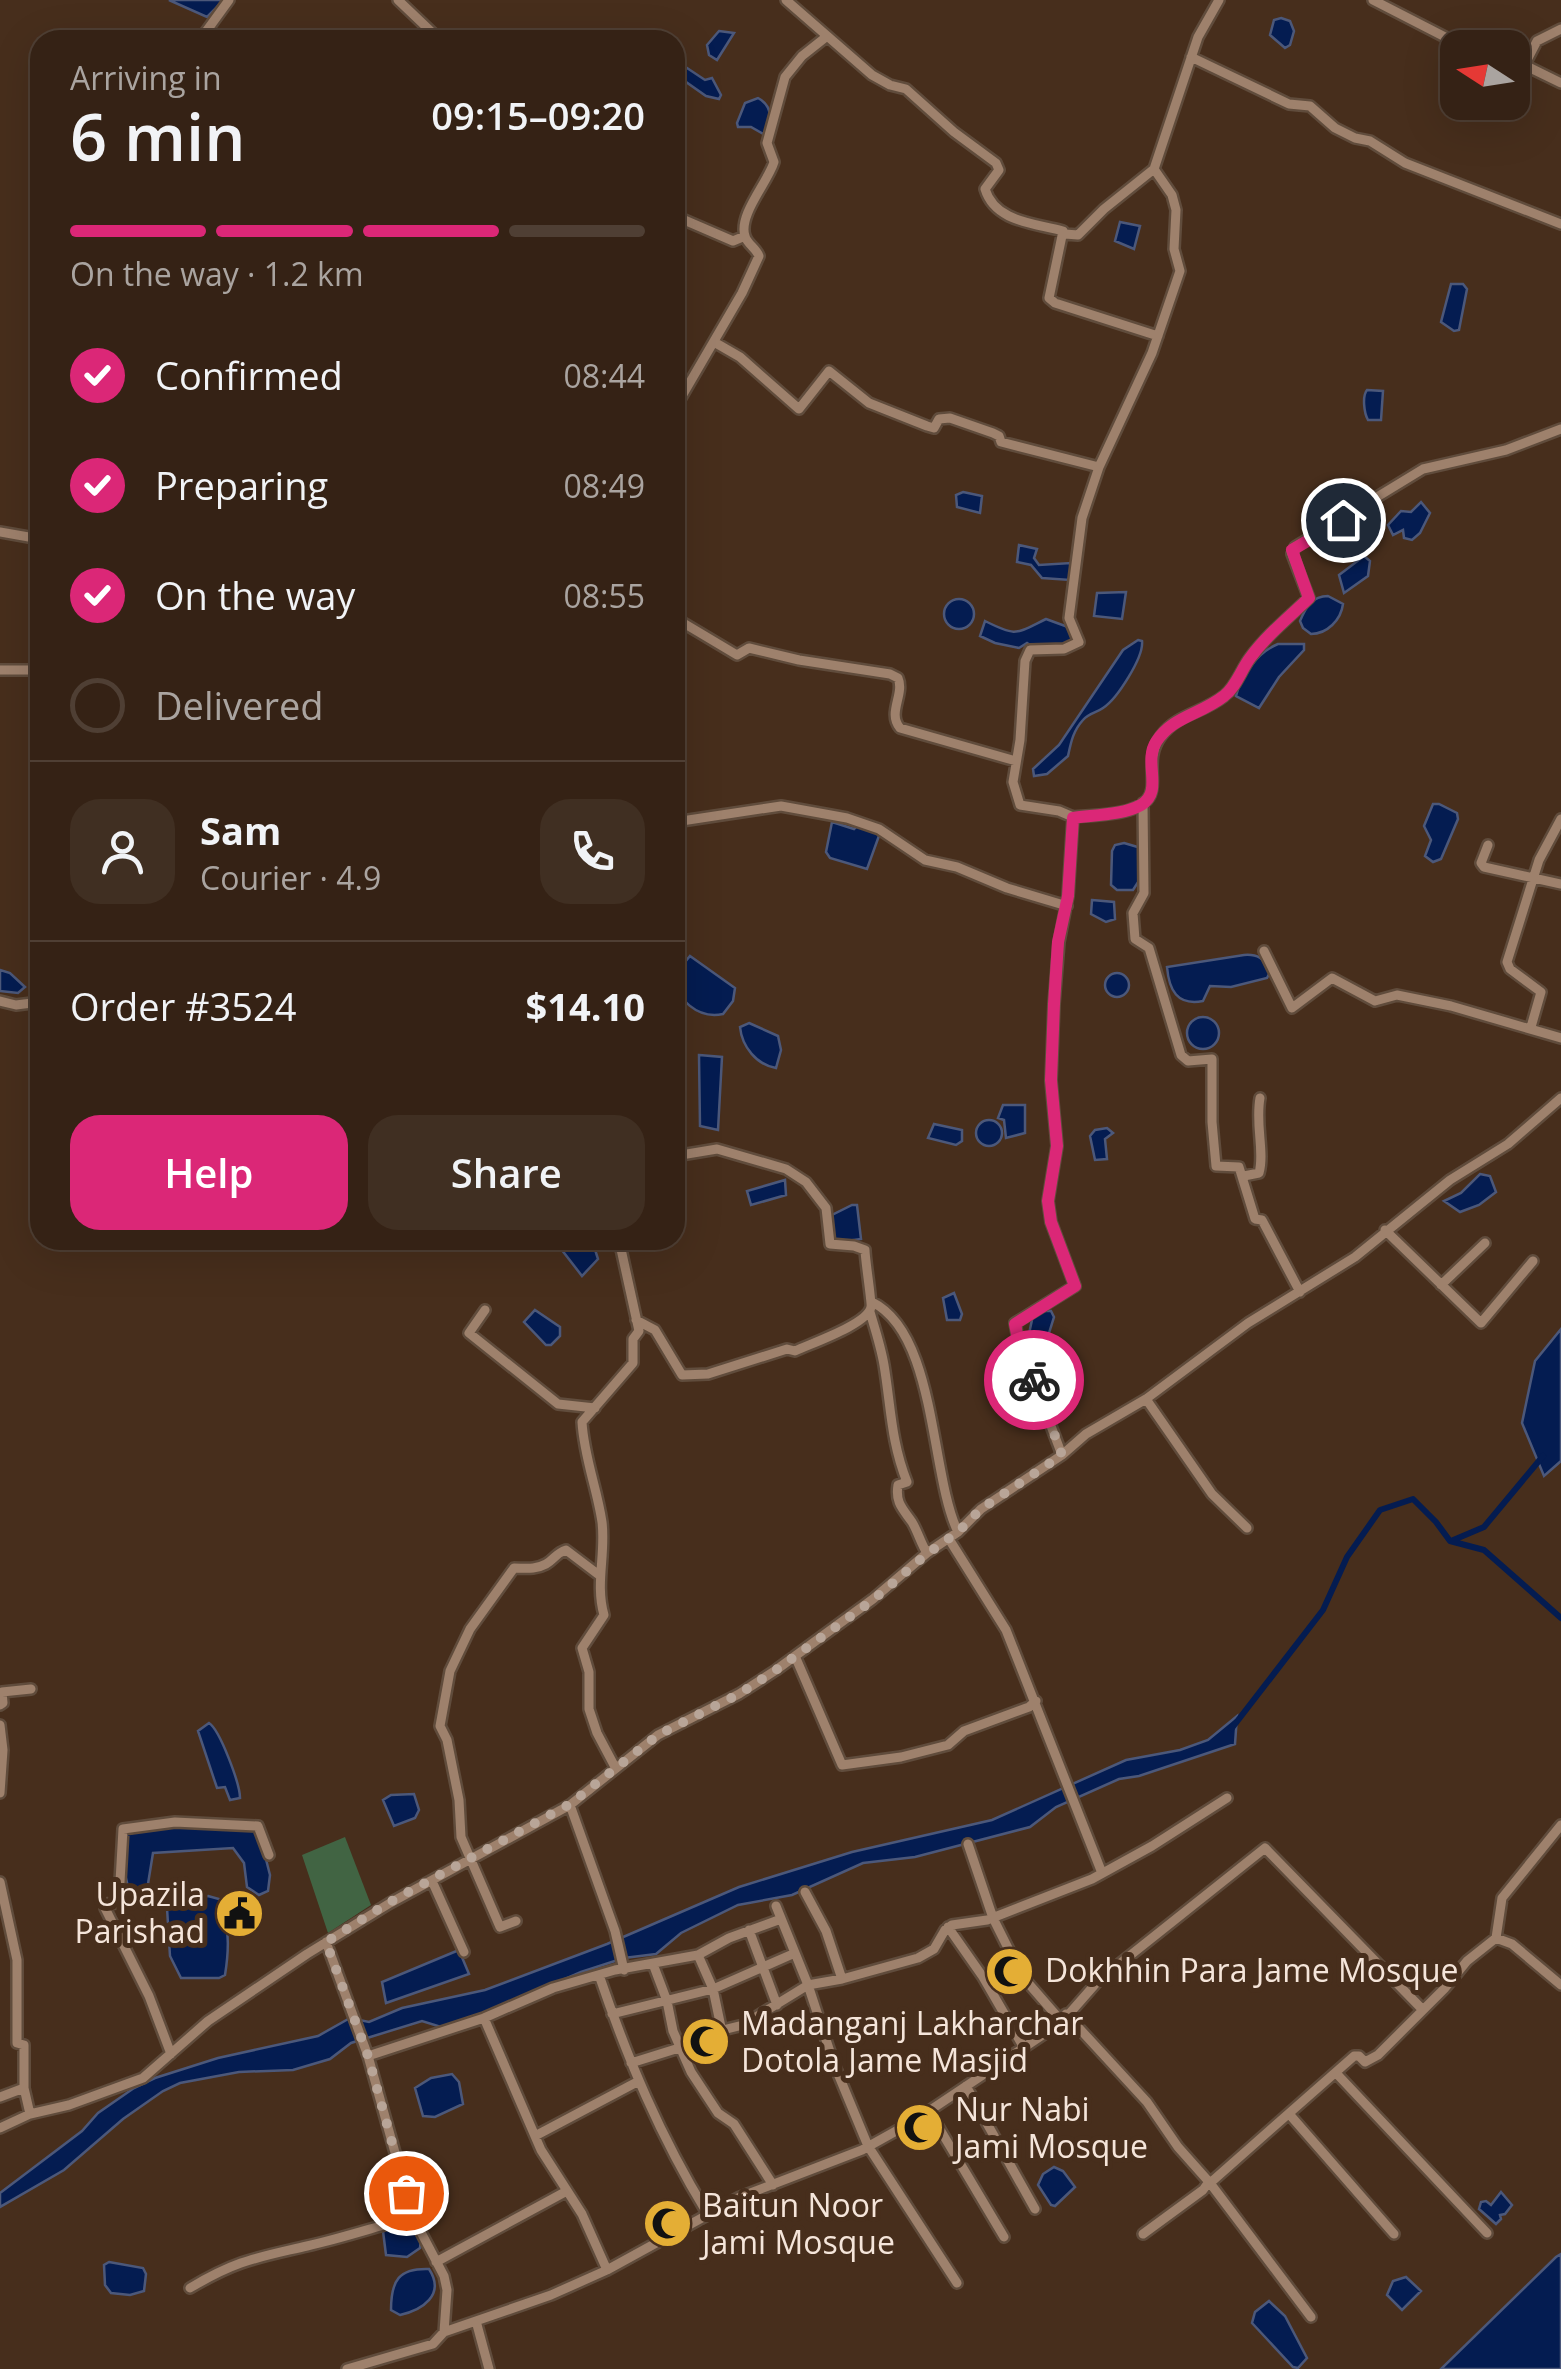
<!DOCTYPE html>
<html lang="en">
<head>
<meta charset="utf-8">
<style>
	body { margin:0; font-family:"Open Sans",sans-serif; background:#402f22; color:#f1f3f6; height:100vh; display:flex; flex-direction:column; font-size:38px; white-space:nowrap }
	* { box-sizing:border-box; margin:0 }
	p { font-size:32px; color:#aaa4a0 }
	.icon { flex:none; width:55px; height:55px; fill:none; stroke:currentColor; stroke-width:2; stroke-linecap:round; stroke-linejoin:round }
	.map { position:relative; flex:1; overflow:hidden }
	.panel { position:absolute; left:30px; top:30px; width:655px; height:1220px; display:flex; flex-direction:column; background:#352215; border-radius:30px; box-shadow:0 10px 40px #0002,0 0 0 2px #4f3f34 }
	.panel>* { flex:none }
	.needle { width:65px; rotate:282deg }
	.tools { position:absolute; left:1440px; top:30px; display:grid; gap:20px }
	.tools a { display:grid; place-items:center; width:90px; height:90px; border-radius:20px; background:#352215; box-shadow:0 10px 40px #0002,0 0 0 2px #4f3f34; font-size:50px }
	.pin { position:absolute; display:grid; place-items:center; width:85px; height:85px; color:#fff; margin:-42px; border:5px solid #fff; border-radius:50%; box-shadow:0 2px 10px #0007 }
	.courier { position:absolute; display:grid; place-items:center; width:100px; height:100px; margin:-50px; border:8px solid #db2777; border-radius:50%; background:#fff; color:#222; box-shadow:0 2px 12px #0007 }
	.summary em { font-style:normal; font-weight:600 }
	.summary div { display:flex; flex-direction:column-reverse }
	.summary { display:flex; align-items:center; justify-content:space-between; height:170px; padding:0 40px }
	h1 { font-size:65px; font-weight:600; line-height:75px }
	.bar { display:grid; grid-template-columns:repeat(4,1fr); gap:15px 10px; align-content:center; height:120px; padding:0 40px }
	.bar i { height:12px; border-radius:8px; background:#4f3f34 }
	.bar .active { background:#db2777 }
	.bar p { grid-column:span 4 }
	.line { display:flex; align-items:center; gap:25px; padding:0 40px; border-top:2px solid #4f3f34 }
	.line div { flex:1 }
	.round { display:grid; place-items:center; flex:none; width:105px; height:105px; border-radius:30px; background:#402f22 }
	ol { padding:0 40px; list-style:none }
	li { display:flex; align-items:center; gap:30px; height:110px }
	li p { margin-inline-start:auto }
	li .icon { padding:10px; border-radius:50%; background:#db2777; color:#fff; stroke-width:4 }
	li:last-child { color:#aaa4a0 }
	li i { width:55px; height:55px; border:5px solid #4f3f34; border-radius:50% }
	.cta { display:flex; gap:20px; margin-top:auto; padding:20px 40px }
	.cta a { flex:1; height:115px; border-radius:30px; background:#db2777; color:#fff; font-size:40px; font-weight:600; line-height:115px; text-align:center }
	.cta a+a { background:#402f22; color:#f1f3f6 }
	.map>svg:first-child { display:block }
	.green { fill:#416443 }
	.water { fill:#041c51; stroke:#4c587a; stroke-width:2.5 }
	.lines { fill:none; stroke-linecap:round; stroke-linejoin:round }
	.canal { stroke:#041c51; stroke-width:6 }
	.minor-casing { stroke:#604c3c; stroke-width:14 }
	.minor { stroke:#9e816c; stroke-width:9 }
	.done { stroke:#b8a598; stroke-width:10; stroke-dasharray:0 18 }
	.route { stroke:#db2777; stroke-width:12 }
	.labels { text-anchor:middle; stroke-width:10; stroke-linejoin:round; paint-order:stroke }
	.poi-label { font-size:32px; fill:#f5e5da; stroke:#472e1c; text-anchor:start }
</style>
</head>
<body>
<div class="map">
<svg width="1561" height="2369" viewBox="0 0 1561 2369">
	<rect width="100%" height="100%" fill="#472e1c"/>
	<path class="green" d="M345,1837L371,1905L328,1933L302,1855Z"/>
	<path class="water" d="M169,0H224L207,17Z
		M1281,18L1290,21L1294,31L1290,45L1285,48L1270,35L1274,20Z
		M719,31L734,33L717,60L709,55L707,45Z
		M684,66L705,80L712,78L721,95L719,99L706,96L679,77Z
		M758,98C773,106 772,121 765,135L751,127H738L737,123L745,103Z
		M1120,222L1140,226L1134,249L1115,241Z
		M1451,284H1463L1467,289L1459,330L1454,331L1441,322Z
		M1367,390L1383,391L1381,420H1368C1364,413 1362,396 1367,390Z
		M963,492L982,496L980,513L957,507L956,495Z
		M1421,502L1430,513L1420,533L1412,540L1404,538L1403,530L1393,535L1388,525L1401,511L1411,512Z
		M1019,545L1037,549L1034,558L1039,565L1071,563L1070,580L1042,578L1031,565L1017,562Z
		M1364,556L1370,561L1368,576L1344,593L1339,575Z
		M1126,592L1122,619L1094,616L1097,593Z
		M1328,596L1343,604C1341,620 1327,634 1311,634L1303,628L1300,621C1306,607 1312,596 1328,596Z
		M944 614a15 15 0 1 1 30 0a15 15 0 1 1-30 0Z
		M1046,619L1068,627L1073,643L1033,647L1027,643L1019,648L995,643L980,636L985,621C1017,637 1015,634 1046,619Z
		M1138,640L1142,641C1144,657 1117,699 1103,708C1096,713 1089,713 1083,720C1073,731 1071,742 1068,756L1047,774L1034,776L1033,769L1059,745L1123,650Z
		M1278,644H1304V650L1279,677L1259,708L1236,696C1241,675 1258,652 1278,644Z
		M1433,804H1439L1457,813L1458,819L1441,859L1433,862L1425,856L1431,840L1424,826Z
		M832,822L854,829L857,826L880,833L867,869L830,858L826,852Z
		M1124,843L1141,848L1142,876L1133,890H1117L1111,885L1112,851L1115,845Z
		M1092,900L1114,902L1115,919L1106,922L1091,914Z
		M1244,955C1258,954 1263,958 1271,970L1267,978L1231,987L1210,986L1203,1001C1177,1006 1169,990 1167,967Z
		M690,956L735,988L733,1001L723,1014C698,1019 675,1000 675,974Z
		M0,970L10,973L25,987L18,993L0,991Z
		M1105 985a12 12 0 1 1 24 0a12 12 0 1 1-24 0Z
		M1187 1033a16 16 0 1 1 32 0a16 16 0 1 1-32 0Z
		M749,1023L778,1036L781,1050L776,1068C757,1065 742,1047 740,1027Z
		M699,1055L722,1057L718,1130L700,1126Z
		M1003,1105H1025V1133L1006,1138L1004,1120L998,1118Z
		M976 1133a13 13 0 1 1 26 0a13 13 0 1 1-26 0Z
		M934,1124L962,1130V1141L956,1145L928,1138Z
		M1107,1128L1113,1133L1105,1139L1107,1159L1095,1160L1090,1136L1095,1130Z
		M1480,1174L1490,1176L1496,1192L1479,1205L1460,1212L1444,1201L1461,1193Z
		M785,1180L786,1195L751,1205L747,1191Z
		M852,1205H857L861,1239L839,1242L834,1238L832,1215Z
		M560,1240H592L598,1259L582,1276L558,1245Z
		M954,1293L962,1314L960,1320H947L943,1298Z
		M535,1310L560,1327V1336L551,1345H546L524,1322Z
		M1045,1311H1051L1054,1317L1049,1333L1029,1334L1033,1315Z
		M1561,1329V1461L1544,1476L1522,1423L1535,1361Z
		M1237,1716L1235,1744L1139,1776L1119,1779L1056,1807L1030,1827L915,1857L863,1863L792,1895L738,1905L681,1933L656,1954L624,1958L581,1972L491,2011L441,2027L422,2021L351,2043L330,2059L293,2070L239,2072L180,2083L163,2091L123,2119L64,2170L0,2207V2193L82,2131L98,2113L134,2088L155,2078L218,2058L318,2036L350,2018L369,2022L402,2008L485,1990L607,1944L739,1887L852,1852L992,1820L1126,1760L1180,1750L1208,1740Z
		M209,1723C220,1730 240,1784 240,1798L230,1800L225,1787L217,1788L198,1731Z
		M414,1794L419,1810L415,1818L394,1826L383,1800L391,1795Z
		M174,1825L258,1828L270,1875L268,1891L259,1895L247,1887L244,1863L233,1848L153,1853L147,1890L129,1891L125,1874L127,1834Z
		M208,1896L219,1899C230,1922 229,1951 225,1975L219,1978H181L170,1956L167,1908L172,1903Z
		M459,1950L469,1974L386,2003L382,1982Z
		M452,2074L459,2082L463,2104L435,2117L423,2116L415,2088L431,2078Z
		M1054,2167L1063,2171L1075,2187L1055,2206L1051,2205L1038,2185L1043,2174Z
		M1501,2192L1512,2205L1505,2214L1500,2215L1501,2219L1496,2224L1479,2209L1481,2202L1486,2201L1491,2205Z
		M404,2224L412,2225L421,2237L420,2248L407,2257L386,2255L383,2231Z
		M1561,2254V2369H1441L1556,2257Z
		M109,2262L143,2268L146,2274L144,2291L130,2295L111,2293L105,2285L104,2265Z
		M429,2269C446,2295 422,2310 400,2315L391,2310C391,2280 399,2268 429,2269Z
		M1406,2277L1421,2291L1402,2310L1387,2295L1393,2281Z
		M1269,2301L1285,2316L1307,2358L1298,2368L1293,2367L1252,2323L1255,2312Z"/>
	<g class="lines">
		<path class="canal" d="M1451,1541L1484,1527L1543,1456
			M1232,1728L1323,1610L1347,1557L1380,1510L1413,1499L1436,1522L1450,1541L1484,1550L1561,1618"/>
		<defs>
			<path id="minor" d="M398,0L440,40
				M786,0L872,75L890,85L906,89L954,132L996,163L999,170L985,189C995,222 1034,223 1063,231L1049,298L1055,303L1158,336
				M1373,0L1447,38L1481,48
				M208,40L205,33L229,0
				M1191,57L1289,104L1310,106L1335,128L1355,138L1370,141L1405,163L1561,224
				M1512,59L1561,83
				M1525,64L1537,41L1561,29
				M675,216L733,241L745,236
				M1065,234L1078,235L1104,209L1154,169
				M714,342L740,357L799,409L829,371L869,403L927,426L934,428L939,419L950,418L993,433L999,436L1001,442L1099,467
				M675,408L742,293L759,256C756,248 747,244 745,236C738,215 768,182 774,162L767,143L785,77L802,56L826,37
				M0,532L40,539
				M675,618L737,655L749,648L799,660L890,674L898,678C905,694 887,713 900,728L1016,761
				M0,670H40
				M1143,803L1144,893L1133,913L1135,939L1149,948L1181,1055L1188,1061L1212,1059V1122L1216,1166L1239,1167L1255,1219L1262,1220L1300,1292
				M1073,817C1093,815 1132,816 1147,800C1160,785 1143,760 1161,736C1177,714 1203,713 1224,696C1236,687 1241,670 1250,658C1267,635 1288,618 1309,598L1292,554L1295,547L1423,469L1506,450L1561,429
				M675,822L781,806L847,818L879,829L925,860L957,867L1007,888L1067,906
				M1488,845L1481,863L1484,867L1561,884
				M1264,951L1292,1008L1332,978L1375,1001L1397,995L1451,1006L1561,1038
				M0,1001L16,1005L40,1002
				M1531,1027L1541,992L1510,969L1507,962L1539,860L1561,819
				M1244,1176L1259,1173C1265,1152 1255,1125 1260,1098
				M1385,1230L1481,1323L1533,1261
				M1441,1285L1485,1243
				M872,1302C937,1334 930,1475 958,1532
				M485,1310L469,1333L558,1404L595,1408
				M870,1312C875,1329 881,1347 884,1365C891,1407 891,1442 907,1482L898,1485C895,1503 903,1509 912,1522C918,1532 921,1544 927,1553
				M636,1320L655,1330L682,1375L708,1374L787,1349L795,1351C812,1343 868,1324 871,1307C872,1303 865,1259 865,1250L854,1246L830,1244L826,1208L806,1182L786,1169L717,1149L675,1156
				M1146,1399L1212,1494L1247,1528
				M1062,1455L1018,1339L1015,1323L1075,1286L1051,1222L1048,1201L1057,1146L1051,1081L1054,1004L1059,942L1068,896L1073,817L1059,811L1020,805L1013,782L1020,740L1025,661L1030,650L1064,649L1079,642L1069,618L1082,518L1099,467L1152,353L1180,271L1174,249L1176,210L1172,195L1154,169L1198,37L1219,0
				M949,1539L1006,1630L1102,1873
				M795,1656L842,1765L901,1757L948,1745L964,1731L1029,1707L1036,1701
				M0,1705L3,1703L2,1692L31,1689
				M0,1725L3,1750L0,1793
				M615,1767L597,1733L589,1709V1672L582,1648L604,1615C595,1584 606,1554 602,1522C597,1488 584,1457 582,1422L633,1363V1339L639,1331L619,1240
				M570,1805L615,1931L624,1970
				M968,1844L993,1918L1022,1976L1062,2022
				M432,1881L464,1952
				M0,1882L17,1960V2043L24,2045V2088L30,2114
				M805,1892L826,1931L842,1979
				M776,1906L808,1985L834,2064L868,2146L957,2283
				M516,1921L500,1927L461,1837L459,1800L447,1740L440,1726L450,1671L470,1629L514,1568C525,1568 535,1570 546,1564C555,1559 556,1553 566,1550L599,1575
				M948,1927L983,1977L1024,2048
				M749,1930L777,2005
				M1496,1938L1512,1944L1561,1985
				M326,1942L368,2056L413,2217L444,2276L447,2290L444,2332
				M698,1955L713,1989L722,2032
				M653,1964L667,2001L673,2031L691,2072L718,2113L734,2124L773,2185
				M599,1975C628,2060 660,2136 707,2213
				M612,2014L713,1989L795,1953
				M1066,2014L1147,2102L1178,2147L1210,2183L1354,2056H1359L1365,2062L1378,2055L1445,1988L1467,1961L1496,1938L1502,1898L1561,1825
				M484,2018L541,2150L582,2214L607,2270
				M171,2054L149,1996L105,1908V1904L117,1903L119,1899L123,1829L175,1822L258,1826L269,1855
				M368,2056L484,2018L553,1988L615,1970L698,1955L729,1938L781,1919
				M631,2063L679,2048L702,2035L743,2025L808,1985L842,1979L918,1958L934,1949L945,1930L952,1925L987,1920L1092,1879L1152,1846L1227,1798
				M1336,2073L1487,2233
				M966,2086L1035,2209
				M0,2097L24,2088
				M929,2111L1004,2237
				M1290,2115L1394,2234
				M0,2128L30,2114L69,2105L143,2078L208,2021L307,1954L390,1903L570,1805L658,1735L739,1694L776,1670L873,1599L927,1553L958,1532L981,1509L1062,1455L1086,1434L1146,1399L1248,1323L1355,1257L1450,1180L1508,1144L1561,1098
				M535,2136L637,2082
				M1210,2183L1311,2317
				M1143,2234L1203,2190L1208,2183
				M436,2262L565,2192
				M190,2288C237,2260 256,2258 307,2246C343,2238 378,2226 413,2217
				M476,2321L489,2369
				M347,2369L433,2344L444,2332L551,2295L607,2270L740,2197L862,2150L914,2121L1062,2022L1098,1981L1265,1848L1422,2009"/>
		</defs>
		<use href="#minor" class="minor-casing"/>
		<use href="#minor" class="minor"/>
	</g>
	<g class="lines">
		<path class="done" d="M406,2193L368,2056L326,1942L390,1902L570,1804L658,1735L739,1694L776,1670L873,1600L927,1554L958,1532L981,1509L1062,1455L1034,1380"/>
		<path class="route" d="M1034,1380L1018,1339L1015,1324L1075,1286L1051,1222L1048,1201L1057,1146L1051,1080L1054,1004L1058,942L1068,896L1073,818C1094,815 1123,815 1141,805C1164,792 1143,762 1156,742C1173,716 1200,715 1224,696C1236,687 1241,670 1250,658C1267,635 1288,618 1309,598L1292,550L1343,520"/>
	</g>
	<defs>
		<symbol id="civic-disc" viewBox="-11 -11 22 22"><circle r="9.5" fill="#e4ae35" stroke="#472e1c"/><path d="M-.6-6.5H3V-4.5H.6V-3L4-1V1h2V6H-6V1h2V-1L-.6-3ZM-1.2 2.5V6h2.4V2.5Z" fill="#111"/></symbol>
		<symbol id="mosque-disc" viewBox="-11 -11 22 22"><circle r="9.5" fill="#e4ae35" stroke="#472e1c"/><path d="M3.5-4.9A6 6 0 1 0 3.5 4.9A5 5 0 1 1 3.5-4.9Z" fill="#111"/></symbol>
	</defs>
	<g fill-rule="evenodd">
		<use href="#civic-disc" x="212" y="1886" width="55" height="55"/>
		<use href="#mosque-disc" x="982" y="1944" width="55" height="55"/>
		<use href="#mosque-disc" x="678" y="2014" width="55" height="55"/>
		<use href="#mosque-disc" x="892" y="2100" width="55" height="55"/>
		<use href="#mosque-disc" x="640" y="2196" width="55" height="55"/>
	</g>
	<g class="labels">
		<g class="poi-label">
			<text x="205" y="1906" text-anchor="end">Upazila<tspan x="205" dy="37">Parishad</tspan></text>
			<text x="1045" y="1982">Dokhhin Para Jame Mosque</text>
			<text x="741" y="2035">Madanganj Lakharchar<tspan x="741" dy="37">Dotola Jame Masjid</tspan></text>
			<text x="955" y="2121">Nur Nabi<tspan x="955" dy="37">Jami Mosque</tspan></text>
			<text x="702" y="2217">Baitun Noor<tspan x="702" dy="37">Jami Mosque</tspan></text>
		</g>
	</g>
</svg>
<div class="tools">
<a><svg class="needle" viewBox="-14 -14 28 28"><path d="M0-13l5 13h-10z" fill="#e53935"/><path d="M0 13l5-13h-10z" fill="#aaa4a0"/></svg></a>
</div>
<div class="pin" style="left:406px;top:2193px;background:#ea580c"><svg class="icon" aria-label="bag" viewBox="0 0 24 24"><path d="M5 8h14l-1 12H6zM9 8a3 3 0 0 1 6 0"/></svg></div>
<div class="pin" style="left:1343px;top:520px;background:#1f2937"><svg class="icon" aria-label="home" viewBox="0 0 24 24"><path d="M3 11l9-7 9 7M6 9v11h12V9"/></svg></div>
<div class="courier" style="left:1034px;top:1380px"><svg class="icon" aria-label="bike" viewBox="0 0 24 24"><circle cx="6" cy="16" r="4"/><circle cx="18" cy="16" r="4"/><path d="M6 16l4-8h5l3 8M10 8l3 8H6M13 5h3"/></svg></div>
<section class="panel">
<div class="summary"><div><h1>6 min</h1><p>Arriving in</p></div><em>09:15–09:20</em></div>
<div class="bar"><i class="active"></i><i class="active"></i><i class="active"></i><i></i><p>On the way · 1.2 km</p></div>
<ol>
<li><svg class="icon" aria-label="check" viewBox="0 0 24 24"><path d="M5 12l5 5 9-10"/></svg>Confirmed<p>08:44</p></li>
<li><svg class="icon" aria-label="check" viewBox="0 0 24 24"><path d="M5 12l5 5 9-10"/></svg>Preparing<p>08:49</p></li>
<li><svg class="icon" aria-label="check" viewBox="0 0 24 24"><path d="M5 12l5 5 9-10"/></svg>On the way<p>08:55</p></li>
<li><i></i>Delivered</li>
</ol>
<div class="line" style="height:180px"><a class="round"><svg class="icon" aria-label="person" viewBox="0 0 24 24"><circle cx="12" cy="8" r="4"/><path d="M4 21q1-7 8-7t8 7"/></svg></a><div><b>Sam</b><p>Courier · 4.9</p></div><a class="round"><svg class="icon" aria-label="phone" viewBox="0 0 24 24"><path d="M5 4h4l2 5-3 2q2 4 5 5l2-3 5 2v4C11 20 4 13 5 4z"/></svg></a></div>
<div class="line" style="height:130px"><div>Order #3524</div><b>$14.10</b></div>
<div class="cta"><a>Help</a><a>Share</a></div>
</section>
</div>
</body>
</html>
